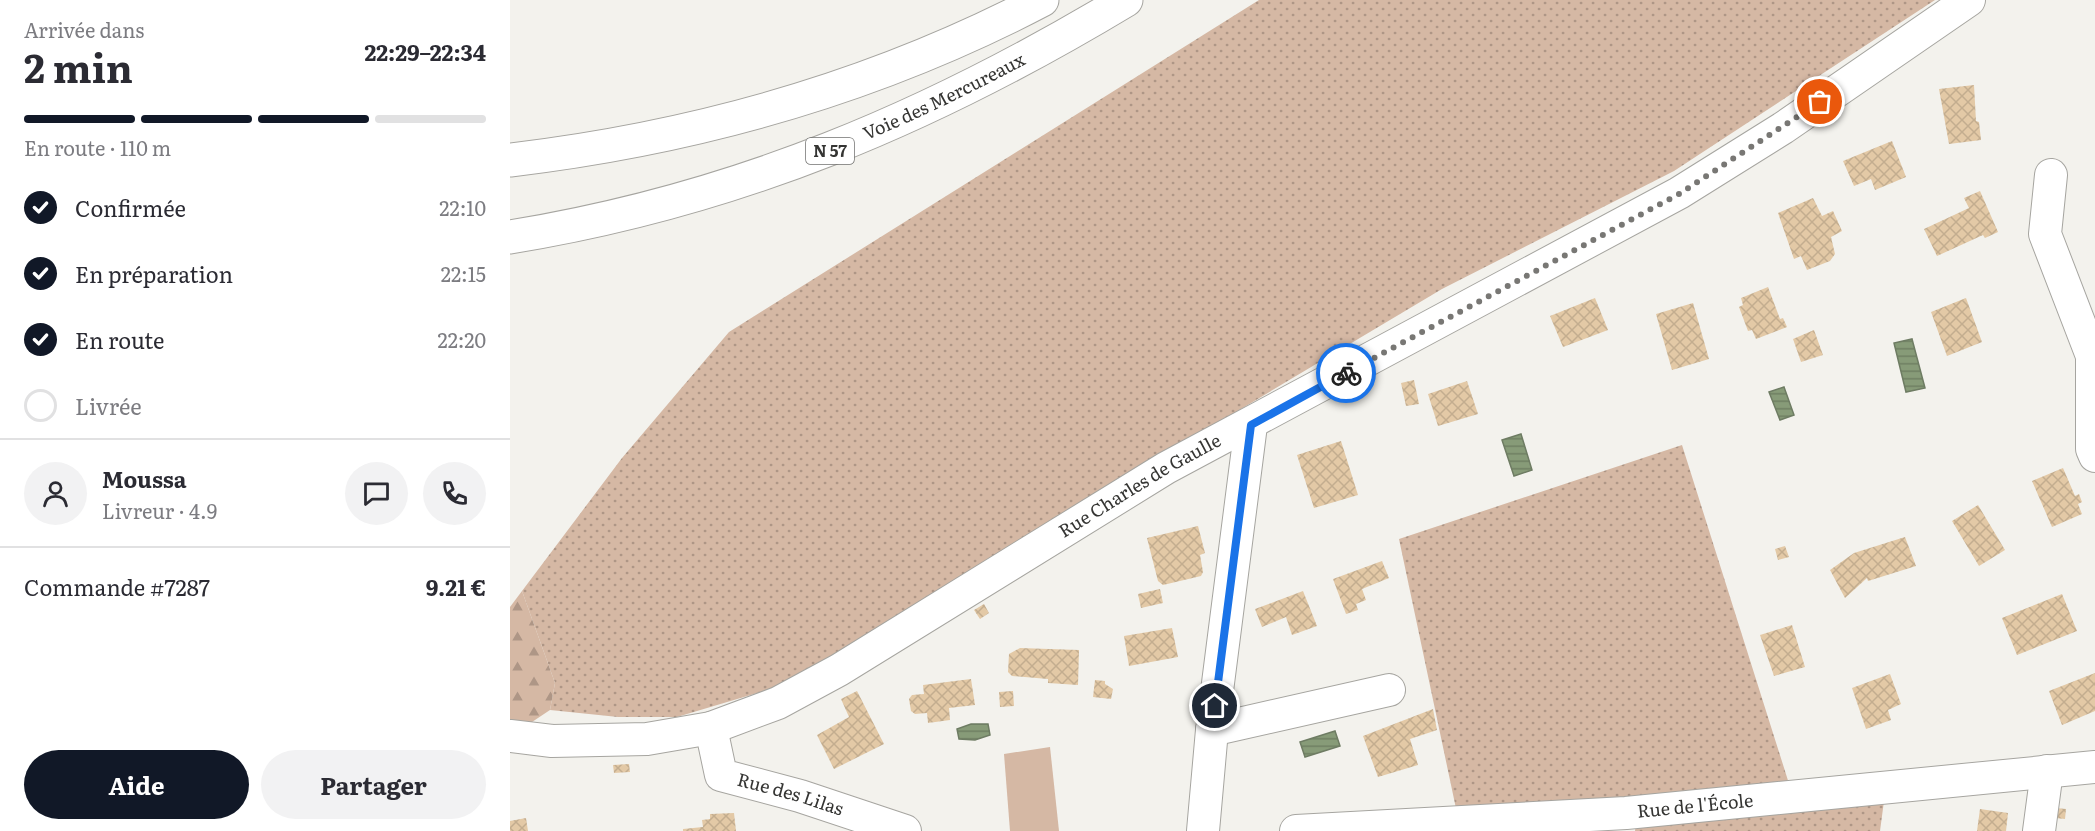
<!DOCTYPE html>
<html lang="fr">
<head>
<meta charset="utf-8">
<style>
	body { margin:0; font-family:Literata,serif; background:#f2f2f3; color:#2b2b33; height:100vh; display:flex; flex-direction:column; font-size:22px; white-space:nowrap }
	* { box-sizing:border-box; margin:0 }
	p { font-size:20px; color:#7c7c81 }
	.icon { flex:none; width:33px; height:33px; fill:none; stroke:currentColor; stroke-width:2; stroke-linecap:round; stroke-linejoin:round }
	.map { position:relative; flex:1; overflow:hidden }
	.side { display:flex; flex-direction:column; background:#fff; width:510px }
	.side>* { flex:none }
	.pin { position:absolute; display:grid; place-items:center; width:51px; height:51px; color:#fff; margin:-26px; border:3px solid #fff; border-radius:50%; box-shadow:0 2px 6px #0007 }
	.courier { position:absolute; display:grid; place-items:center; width:60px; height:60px; margin:-30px; border:4px solid #1a73e8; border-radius:50%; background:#fff; color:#222; box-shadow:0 2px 8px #0007 }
	.summary em { font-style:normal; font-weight:700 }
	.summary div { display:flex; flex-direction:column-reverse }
	.summary { display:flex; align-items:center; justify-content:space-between; height:102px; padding:0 24px }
	h1 { font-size:39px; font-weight:700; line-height:45px }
	.bar { display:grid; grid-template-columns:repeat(4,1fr); gap:9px 6px; align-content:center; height:72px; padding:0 24px }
	.bar i { height:8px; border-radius:4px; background:#e1e1e2 }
	.bar .on { background:#111827 }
	.bar p { grid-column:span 4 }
	.line { display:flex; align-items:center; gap:15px; padding:0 24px; border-top:2px solid #e1e1e2 }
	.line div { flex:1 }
	.round { display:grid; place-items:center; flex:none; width:63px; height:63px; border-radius:32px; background:#f2f2f3 }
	ol { padding:0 24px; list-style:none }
	li { display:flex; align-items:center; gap:18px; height:66px }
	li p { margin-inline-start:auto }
	li .icon { padding:6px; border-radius:50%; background:#111827; color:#fff; stroke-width:4 }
	li:last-child { color:#7c7c81 }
	li i { width:33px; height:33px; border:3px solid #e1e1e2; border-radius:50% }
	.button { display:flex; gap:12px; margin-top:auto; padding:12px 24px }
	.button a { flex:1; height:69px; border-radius:36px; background:#111827; color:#fff; font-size:24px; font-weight:700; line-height:69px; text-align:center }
	.button a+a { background:#f2f2f3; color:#2b2b33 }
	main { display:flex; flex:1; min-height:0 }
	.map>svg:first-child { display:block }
	.grass { fill:url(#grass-dots) }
	.forest { fill:url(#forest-firs) }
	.pitch { fill:#d5b8a4 }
	.water { fill:url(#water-rules); stroke:#6e7c63; stroke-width:1.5 }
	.building { fill:url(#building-cross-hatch) }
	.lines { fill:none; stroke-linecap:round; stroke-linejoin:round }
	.minor-casing { stroke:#a6a5a0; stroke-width:34 }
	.highway-casing { stroke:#a6a5a0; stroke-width:35 }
	.minor { stroke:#fff; stroke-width:32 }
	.highway { stroke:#fff; stroke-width:33 }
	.done { stroke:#787774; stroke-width:6; stroke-dasharray:0 10.8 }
	.route { stroke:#1a73e8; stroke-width:8 }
	.labels { text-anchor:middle; stroke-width:5; stroke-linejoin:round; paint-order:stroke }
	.shield { fill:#fff; stroke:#727270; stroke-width:1.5 }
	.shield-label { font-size:16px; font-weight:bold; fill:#353533 }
	.street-label { font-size:18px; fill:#353533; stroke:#fff }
</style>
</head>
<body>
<main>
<section class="side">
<div class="summary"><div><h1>2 min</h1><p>Arrivée dans</p></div><em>22:29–22:34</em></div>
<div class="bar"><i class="on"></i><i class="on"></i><i class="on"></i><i></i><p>En route · 110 m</p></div>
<ol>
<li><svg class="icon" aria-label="check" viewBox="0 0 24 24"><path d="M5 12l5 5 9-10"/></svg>Confirmée<p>22:10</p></li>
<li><svg class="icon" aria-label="check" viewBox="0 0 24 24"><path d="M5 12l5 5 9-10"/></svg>En préparation<p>22:15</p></li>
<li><svg class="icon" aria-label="check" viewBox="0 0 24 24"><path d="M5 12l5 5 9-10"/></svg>En route<p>22:20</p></li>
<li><i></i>Livrée</li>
</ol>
<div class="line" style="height:108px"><a class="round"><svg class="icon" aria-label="person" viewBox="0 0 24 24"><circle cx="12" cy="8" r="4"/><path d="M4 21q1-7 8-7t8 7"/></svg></a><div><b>Moussa</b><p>Livreur · 4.9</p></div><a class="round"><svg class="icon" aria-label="chat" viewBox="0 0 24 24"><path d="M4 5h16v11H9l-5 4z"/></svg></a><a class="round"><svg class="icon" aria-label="phone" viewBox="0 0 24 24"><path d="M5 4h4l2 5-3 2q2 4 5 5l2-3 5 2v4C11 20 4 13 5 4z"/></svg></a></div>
<div class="line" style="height:78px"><div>Commande #7287</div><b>9.21 €</b></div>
<div class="button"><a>Aide</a><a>Partager</a></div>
</section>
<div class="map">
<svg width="1585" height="831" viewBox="0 0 1585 831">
	<defs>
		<pattern id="grass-dots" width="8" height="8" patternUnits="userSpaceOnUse" patternTransform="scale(1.5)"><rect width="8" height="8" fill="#d5b8a4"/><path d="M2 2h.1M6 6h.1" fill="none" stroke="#ae9686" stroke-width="1.8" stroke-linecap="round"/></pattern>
		<pattern id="forest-firs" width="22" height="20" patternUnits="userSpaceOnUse" patternTransform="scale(1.5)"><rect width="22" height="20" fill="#d5b8a4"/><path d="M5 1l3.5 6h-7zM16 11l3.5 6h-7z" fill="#ae9686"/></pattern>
		<pattern id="water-rules" width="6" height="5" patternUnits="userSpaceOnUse" patternTransform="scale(1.5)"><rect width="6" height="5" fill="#879b78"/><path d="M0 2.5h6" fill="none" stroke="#6f7f63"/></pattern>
		<pattern id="building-cross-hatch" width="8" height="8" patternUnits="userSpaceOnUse" patternTransform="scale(1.5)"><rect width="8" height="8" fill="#e3c9a6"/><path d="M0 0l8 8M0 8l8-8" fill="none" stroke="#c3ad8f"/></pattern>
	</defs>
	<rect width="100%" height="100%" fill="#f3f2ed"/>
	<path class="grass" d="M749,0H1425L1164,171L932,289L533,527L277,684L167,717H108L40,710L45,683L12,591L112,458L219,332Z
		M1172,445L1281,790L948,818L889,539Z
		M1374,801L1370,831H1125L1126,823Z"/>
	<path class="forest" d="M12,591L45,683L40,710L16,726L0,722V607Z"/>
	<path class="pitch" d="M540,747L549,831H500L494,754Z"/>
	<path class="water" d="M1402,339L1415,388L1396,392L1384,343Z
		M1274,387L1284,415L1270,420L1259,392Z
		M1011,434L1022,470L1004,476L992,440Z
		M461,724H478L480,735L465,740L449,739L447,729Z
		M825,731L830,746L795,757L790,742Z"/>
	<path class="building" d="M1464,85L1466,121L1469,122L1471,140L1439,144L1429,89Z
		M1382,141L1396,177L1365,190L1361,179L1344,186L1333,161Z
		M1470,191L1488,232L1475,238L1473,235L1427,256L1414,229L1459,208L1454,198Z
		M1303,198L1312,216L1323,211L1332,231L1321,237L1325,254L1320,261L1297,270L1291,256L1284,259L1268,213Z
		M1258,287L1270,319L1273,318L1277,327L1246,339L1242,330L1238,331L1229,307L1233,305L1231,298Z
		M1085,298L1098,330L1053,347L1040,316Z
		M1456,298L1472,342L1437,356L1421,312Z
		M1183,303L1199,359L1162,370L1146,314Z
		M1304,330L1313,355L1291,362L1283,339Z
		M904,380L909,404L896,406L891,383Z
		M957,381L968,414L928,426L918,394Z
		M831,441L848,495L804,508L787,455Z
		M1553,468L1565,496L1569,494L1572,502L1568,504L1572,514L1542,527L1522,481Z
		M1468,505L1495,550L1469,566L1442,521Z
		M688,526L695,553L690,555L693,572L691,576L653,585L648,581L637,538Z
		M1395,537L1406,566L1358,581L1357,578L1335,598L1320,570L1344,553Z
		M1275,546L1279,557L1268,560L1265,549Z
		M872,561L879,578L852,589L856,600L846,604L848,610L836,614L823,579Z
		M650,589L653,603L631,608L628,594Z
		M793,591L807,626L782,635L776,617L752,627L745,609Z
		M1552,594L1567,631L1507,655L1492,618Z
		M474,604L479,613L470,619L464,610Z
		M1282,625L1295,667L1264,676L1250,635Z
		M662,628L668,657L619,666L614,636Z
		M510,648L569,650L568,685L538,683V679L502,676L498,672L499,654Z
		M1585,673V711L1552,725L1539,691Z
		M1380,674L1391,704L1378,710L1381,720L1356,729L1342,688Z
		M461,679L465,705L439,708L440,720L418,723L417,713L405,714L401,711L399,699L402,695L414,694L413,685Z
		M585,680L595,681V684L603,689L601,699L583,697Z
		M347,691L374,744L324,769L307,735L339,717L331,699Z
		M503,691L504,706L490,707L489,692Z
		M923,709L927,730L900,739L908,765L868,777L853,736Z
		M119,764L120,772L104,773L103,765Z
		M1546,808L1556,809L1555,819L1545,818Z
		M1470,809L1498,813L1496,831H1467Z
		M224,813L226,831H173V829L193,827L192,820L200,819V814Z
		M16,818L18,831H0V821Z"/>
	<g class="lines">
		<defs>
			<g id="minor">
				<path d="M1541,175L1535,234L1582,356V449L1585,456"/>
				<path id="s1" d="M201,728L211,775L290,796L395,831"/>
				<path d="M702,730L879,690"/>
				<path id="s2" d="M0,736L42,741L137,739L201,728L268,703L329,670L656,468L1169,193L1273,128L1459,0"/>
				<path d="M693,831L702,730L741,425"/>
				<path id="s3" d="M786,831L1116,813L1585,767"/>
				<path d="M1529,831L1537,771"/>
			</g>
			<g id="highway">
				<path d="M0,160C186,138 366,87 532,0"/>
				<path id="s4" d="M0,237C227,200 420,118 616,0"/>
			</g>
		</defs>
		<use href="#minor" class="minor-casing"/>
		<use href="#highway" class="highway-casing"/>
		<use href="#minor" class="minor"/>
		<use href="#highway" class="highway"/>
	</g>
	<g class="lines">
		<path class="done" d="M836,373L1169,194L1310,102"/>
		<path class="route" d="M705,706L741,425L836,373"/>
	</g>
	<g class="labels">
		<rect class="shield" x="296" y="138" width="48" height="26" rx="4.5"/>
		<g class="shield-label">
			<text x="320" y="157">N 57</text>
		</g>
		<g class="street-label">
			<text dy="6" stroke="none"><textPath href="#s4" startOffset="458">Voie des Mercureaux</textPath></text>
			<text dy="6" stroke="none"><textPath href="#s2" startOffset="696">Rue Charles de Gaulle</textPath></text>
			<text dy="6" stroke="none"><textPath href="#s1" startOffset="120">Rue des Lilas</textPath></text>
			<text dy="6" stroke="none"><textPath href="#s3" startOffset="400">Rue de l'École</textPath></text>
		</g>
	</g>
</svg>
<div class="pin" style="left:1310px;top:102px;background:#ea580c"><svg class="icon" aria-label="bag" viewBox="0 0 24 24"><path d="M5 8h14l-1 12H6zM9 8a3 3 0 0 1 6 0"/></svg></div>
<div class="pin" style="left:705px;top:706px;background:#1f2937"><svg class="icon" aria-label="home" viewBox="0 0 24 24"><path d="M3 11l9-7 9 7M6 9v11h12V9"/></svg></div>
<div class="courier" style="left:836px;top:373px"><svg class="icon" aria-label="bike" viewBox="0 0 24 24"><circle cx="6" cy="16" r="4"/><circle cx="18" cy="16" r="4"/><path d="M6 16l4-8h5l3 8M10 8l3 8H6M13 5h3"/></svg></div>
</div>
</main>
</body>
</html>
